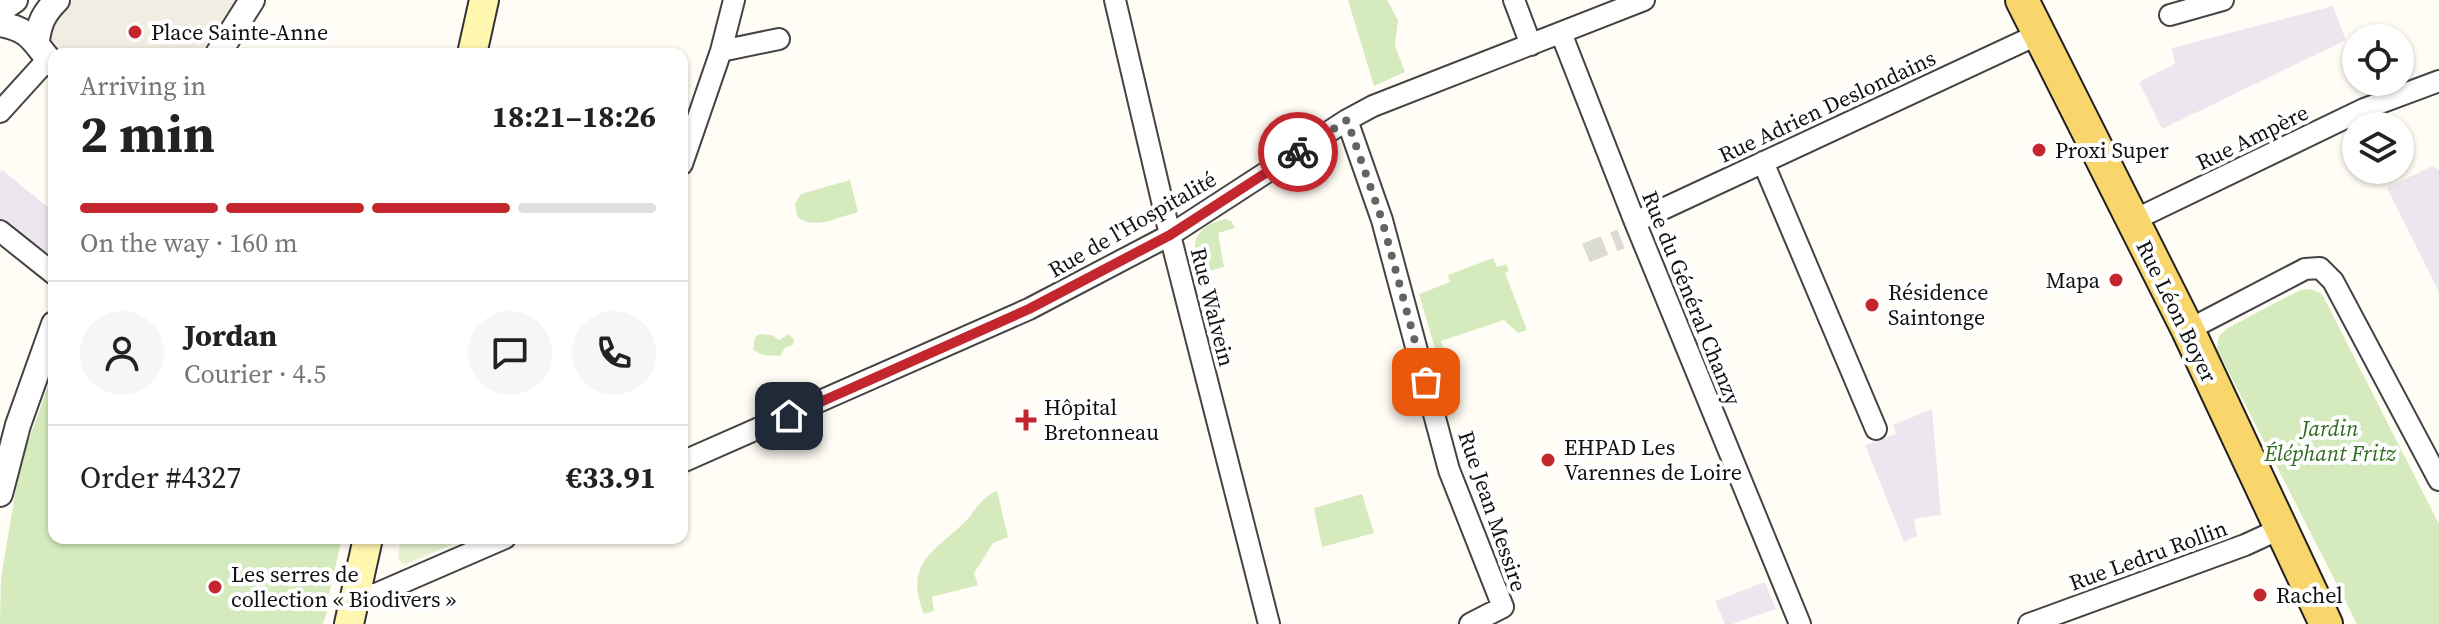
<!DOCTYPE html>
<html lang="en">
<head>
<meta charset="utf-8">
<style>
	body { margin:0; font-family:"Source Serif 4",serif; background:#f6f6f6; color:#222; height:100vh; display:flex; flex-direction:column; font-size:30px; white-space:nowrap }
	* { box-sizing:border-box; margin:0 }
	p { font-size:26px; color:#767676 }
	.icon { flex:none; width:44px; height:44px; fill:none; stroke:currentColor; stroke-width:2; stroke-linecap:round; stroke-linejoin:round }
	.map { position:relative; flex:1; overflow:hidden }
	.drawer { position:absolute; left:48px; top:48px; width:640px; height:496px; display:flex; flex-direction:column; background:#fff; border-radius:16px; box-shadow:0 2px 6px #0004 }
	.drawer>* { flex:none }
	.buttons { position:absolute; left:2342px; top:24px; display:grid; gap:16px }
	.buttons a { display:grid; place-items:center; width:72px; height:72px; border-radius:50%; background:#fff; box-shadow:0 2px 6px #0004; font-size:40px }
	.pin { position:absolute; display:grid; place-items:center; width:68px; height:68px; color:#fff; margin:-34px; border-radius:16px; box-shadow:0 4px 12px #0006 }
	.courier { position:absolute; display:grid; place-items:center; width:80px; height:80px; margin:-40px; border:6px solid #c4262e; border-radius:50%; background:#fff; color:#222; box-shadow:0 2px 10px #0007 }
	.headline em { font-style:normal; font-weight:700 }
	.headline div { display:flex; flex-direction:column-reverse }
	.headline { display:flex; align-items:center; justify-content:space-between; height:136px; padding:0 32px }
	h1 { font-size:52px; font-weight:700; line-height:60px }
	.bar { display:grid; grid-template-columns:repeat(4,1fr); gap:12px 8px; align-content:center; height:96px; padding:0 32px }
	.bar i { height:10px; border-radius:6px; background:#e0e0e0 }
	.bar .active { background:#c4262e }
	.bar p { grid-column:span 4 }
	.line { display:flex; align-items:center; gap:20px; padding:0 32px; border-top:2px solid #e0e0e0 }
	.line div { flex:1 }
	.round { display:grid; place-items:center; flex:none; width:84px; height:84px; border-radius:42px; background:#f6f6f6 }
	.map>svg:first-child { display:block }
	.industrial { fill:#eee6ef }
	.green { fill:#d5ebbd }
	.pitch { fill:#e6f2cf }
	.plaza { fill:#f1ede2 }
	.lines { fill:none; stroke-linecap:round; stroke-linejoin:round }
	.minor-tunnel { stroke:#dbdad3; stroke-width:20; stroke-dasharray:20 10; stroke-linecap:butt }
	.minor-casing { stroke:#444; stroke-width:24 }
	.tertiary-casing { stroke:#444; stroke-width:28 }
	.secondary-casing { stroke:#333; stroke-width:32 }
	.primary-casing { stroke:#222; stroke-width:36 }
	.minor { stroke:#fff; stroke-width:20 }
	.tertiary { stroke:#fff; stroke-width:24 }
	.secondary { stroke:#fff6b0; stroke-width:28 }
	.primary { stroke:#f9d66b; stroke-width:32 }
	.done { stroke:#646461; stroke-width:8; stroke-dasharray:0 14.4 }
	.route { stroke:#c4262e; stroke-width:10 }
	.poi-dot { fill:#c4262e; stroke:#fff; stroke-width:3 }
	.labels { text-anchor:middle; stroke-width:8; stroke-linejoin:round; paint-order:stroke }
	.poi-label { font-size:22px; fill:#111; stroke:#fff; text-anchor:start }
	.street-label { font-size:22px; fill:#111; stroke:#fff }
	.park-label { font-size:22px; font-style:italic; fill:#2f6b1f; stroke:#fff }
</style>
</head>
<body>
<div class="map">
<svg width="2439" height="624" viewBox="0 0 2439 624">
	<rect width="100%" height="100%" fill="#fffdf5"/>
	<path class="industrial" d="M2333,6L2346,40L2162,129L2139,82L2175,64L2172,48Z
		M2432,166L2439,170V292L2387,188Z
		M2,170L54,212V266L0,222V173Z
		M1932,409L1941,515L1914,519L1917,536L1904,542L1865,445L1896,434L1893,425Z
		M1765,582L1776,609L1732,624H1725L1715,601Z"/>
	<path class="green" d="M1348,0H1387L1398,20L1395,46L1405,72L1374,86Z
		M850,180L858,212C840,217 812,231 797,216L795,204L801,194Z
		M1225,219L1231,221L1235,228L1218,233L1224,267L1210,271L1208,264L1198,266C1190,240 1197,226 1225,219Z
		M1493,258L1497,267L1506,264L1509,271L1505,273L1527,330L1518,333L1504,320L1441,341L1447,359L1439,362L1419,294L1450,282L1448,275Z
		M2311,289L2322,294L2439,524V624H2357L2217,349L2219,336L2228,328L2300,290Z
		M760,334L772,335L779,340L789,334L794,340L793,345L785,348L780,356L763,355L753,350L755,337Z
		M54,370V538H342L327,604L329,606L323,624H0L1,579L20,464Z
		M997,491L1008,537L993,543L974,573L978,585L932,597L934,611L924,614C903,563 935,551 966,521C976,510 982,496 997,491Z
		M1362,494L1374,533L1322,547L1314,508Z"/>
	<path class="pitch" d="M401,538H468L404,565L398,558Z"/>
	<path class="plaza" d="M74,0H241L206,54H55L48,38L58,11Z"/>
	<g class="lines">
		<path class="minor-tunnel" d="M1586,253L1621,239"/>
		<defs>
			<path id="minor" d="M1115,0L1170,235L1269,624
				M1514,0L1531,45
				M2170,15L2223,0
				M1561,33L1635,222L1800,624
				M721,51L779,39
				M0,112L48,59
				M1347,120L1382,220L1449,470L1503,607L1470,624
				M1763,162L1876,429
				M682,164L721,51L734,0
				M2132,221L2364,109L2439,81
				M1635,222L2039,34
				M0,231L54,274
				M2188,330L2305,269L2320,268L2333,281L2439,480
				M682,462L1029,309L1170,235L1347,120L1373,106L1644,0
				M356,594H376L505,538
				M2029,624L2245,545L2282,528"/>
			<path id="tertiary" d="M0,10L15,0
				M0,24C34,30 33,44 54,65
				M37,41C39,23 44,13 57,0
				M218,54L252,0
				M0,494L18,425L54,324"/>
			<path id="secondary" d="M472,54L484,0
				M349,624L368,538"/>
			<path id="primary" d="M2022,0L2188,330L2326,624"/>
		</defs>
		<use href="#minor" class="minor-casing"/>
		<use href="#tertiary" class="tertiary-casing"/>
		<use href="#secondary" class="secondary-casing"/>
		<use href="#primary" class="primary-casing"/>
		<use href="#minor" class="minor"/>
		<use href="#tertiary" class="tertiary"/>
		<use href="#secondary" class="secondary"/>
		<use href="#primary" class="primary"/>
	</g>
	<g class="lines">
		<path class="done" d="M1298,152L1347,120L1382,220L1426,382"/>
		<path class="route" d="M789,416L1029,309L1170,235L1298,152"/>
	</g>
	<g class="poi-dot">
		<circle cx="135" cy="32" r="8"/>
		<circle cx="2039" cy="150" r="8"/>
		<circle cx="2116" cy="280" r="8"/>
		<circle cx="1872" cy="305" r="8"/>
		<path d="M1022 408h8v8h8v8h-8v8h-8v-8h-8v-8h8z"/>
		<circle cx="1548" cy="460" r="8"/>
		<circle cx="215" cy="587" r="8"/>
		<circle cx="2260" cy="595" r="8"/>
	</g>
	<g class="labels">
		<g class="poi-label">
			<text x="151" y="40">Place Sainte-Anne</text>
			<text x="2055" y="158">Proxi Super</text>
			<text x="2100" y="288" text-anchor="end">Mapa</text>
			<text x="1888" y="300">Résidence<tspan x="1888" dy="25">Saintonge</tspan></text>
			<text x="1044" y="415">Hôpital<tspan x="1044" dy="25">Bretonneau</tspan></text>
			<text x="1564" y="455">EHPAD Les<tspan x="1564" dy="25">Varennes de Loire</tspan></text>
			<text x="231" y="582">Les serres de<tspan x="231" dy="25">collection « Biodivers »</tspan></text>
			<text x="2276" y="603">Rachel</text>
		</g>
		<g class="street-label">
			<text transform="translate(1827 106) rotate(-25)" y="8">Rue Adrien Deslondains</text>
			<text transform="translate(2252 137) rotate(-26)" y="8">Rue Ampère</text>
			<text transform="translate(1132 224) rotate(-30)" y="8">Rue de l'Hospitalité</text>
			<text transform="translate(1692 298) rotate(68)" y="8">Rue du Général Chanzy</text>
			<text transform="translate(1213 307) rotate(76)" y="8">Rue Walvein</text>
			<text transform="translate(2177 311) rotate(64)" y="8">Rue Léon Boyer</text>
			<text transform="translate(1493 511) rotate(71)" y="8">Rue Jean Messire</text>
			<text transform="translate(2148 555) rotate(-20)" y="8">Rue Ledru Rollin</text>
		</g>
		<g class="park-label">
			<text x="2330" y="436">Jardin<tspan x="2330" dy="25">Éléphant Fritz</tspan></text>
		</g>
	</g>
</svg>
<div class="buttons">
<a><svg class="icon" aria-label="locate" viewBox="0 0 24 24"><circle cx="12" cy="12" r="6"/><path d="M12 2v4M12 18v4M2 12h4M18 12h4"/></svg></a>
<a><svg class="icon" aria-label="layers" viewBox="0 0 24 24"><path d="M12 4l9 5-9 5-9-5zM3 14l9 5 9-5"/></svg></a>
</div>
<div class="pin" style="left:1426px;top:382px;background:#ea580c"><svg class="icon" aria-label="bag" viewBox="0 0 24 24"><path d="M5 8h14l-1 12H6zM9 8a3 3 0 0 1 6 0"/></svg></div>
<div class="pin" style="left:789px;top:416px;background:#1f2937"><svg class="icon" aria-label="home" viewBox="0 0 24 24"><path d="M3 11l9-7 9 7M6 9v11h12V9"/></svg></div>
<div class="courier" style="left:1298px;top:152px"><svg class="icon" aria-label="bike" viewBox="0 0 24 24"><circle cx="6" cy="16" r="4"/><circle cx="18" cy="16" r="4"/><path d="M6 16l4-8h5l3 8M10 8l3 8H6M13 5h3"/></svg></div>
<section class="drawer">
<div class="headline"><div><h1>2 min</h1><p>Arriving in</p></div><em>18:21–18:26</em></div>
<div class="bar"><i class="active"></i><i class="active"></i><i class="active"></i><i></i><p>On the way · 160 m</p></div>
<div class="line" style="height:144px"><a class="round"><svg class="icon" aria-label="person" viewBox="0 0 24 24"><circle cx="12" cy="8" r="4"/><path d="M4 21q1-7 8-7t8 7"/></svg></a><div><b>Jordan</b><p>Courier · 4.5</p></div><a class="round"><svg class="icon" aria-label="chat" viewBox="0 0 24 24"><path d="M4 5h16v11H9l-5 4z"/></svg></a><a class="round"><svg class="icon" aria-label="phone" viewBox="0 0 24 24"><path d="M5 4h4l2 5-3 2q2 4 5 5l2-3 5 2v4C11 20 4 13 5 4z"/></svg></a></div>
<div class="line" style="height:104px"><div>Order #4327</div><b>€33.91</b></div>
</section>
</div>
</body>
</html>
